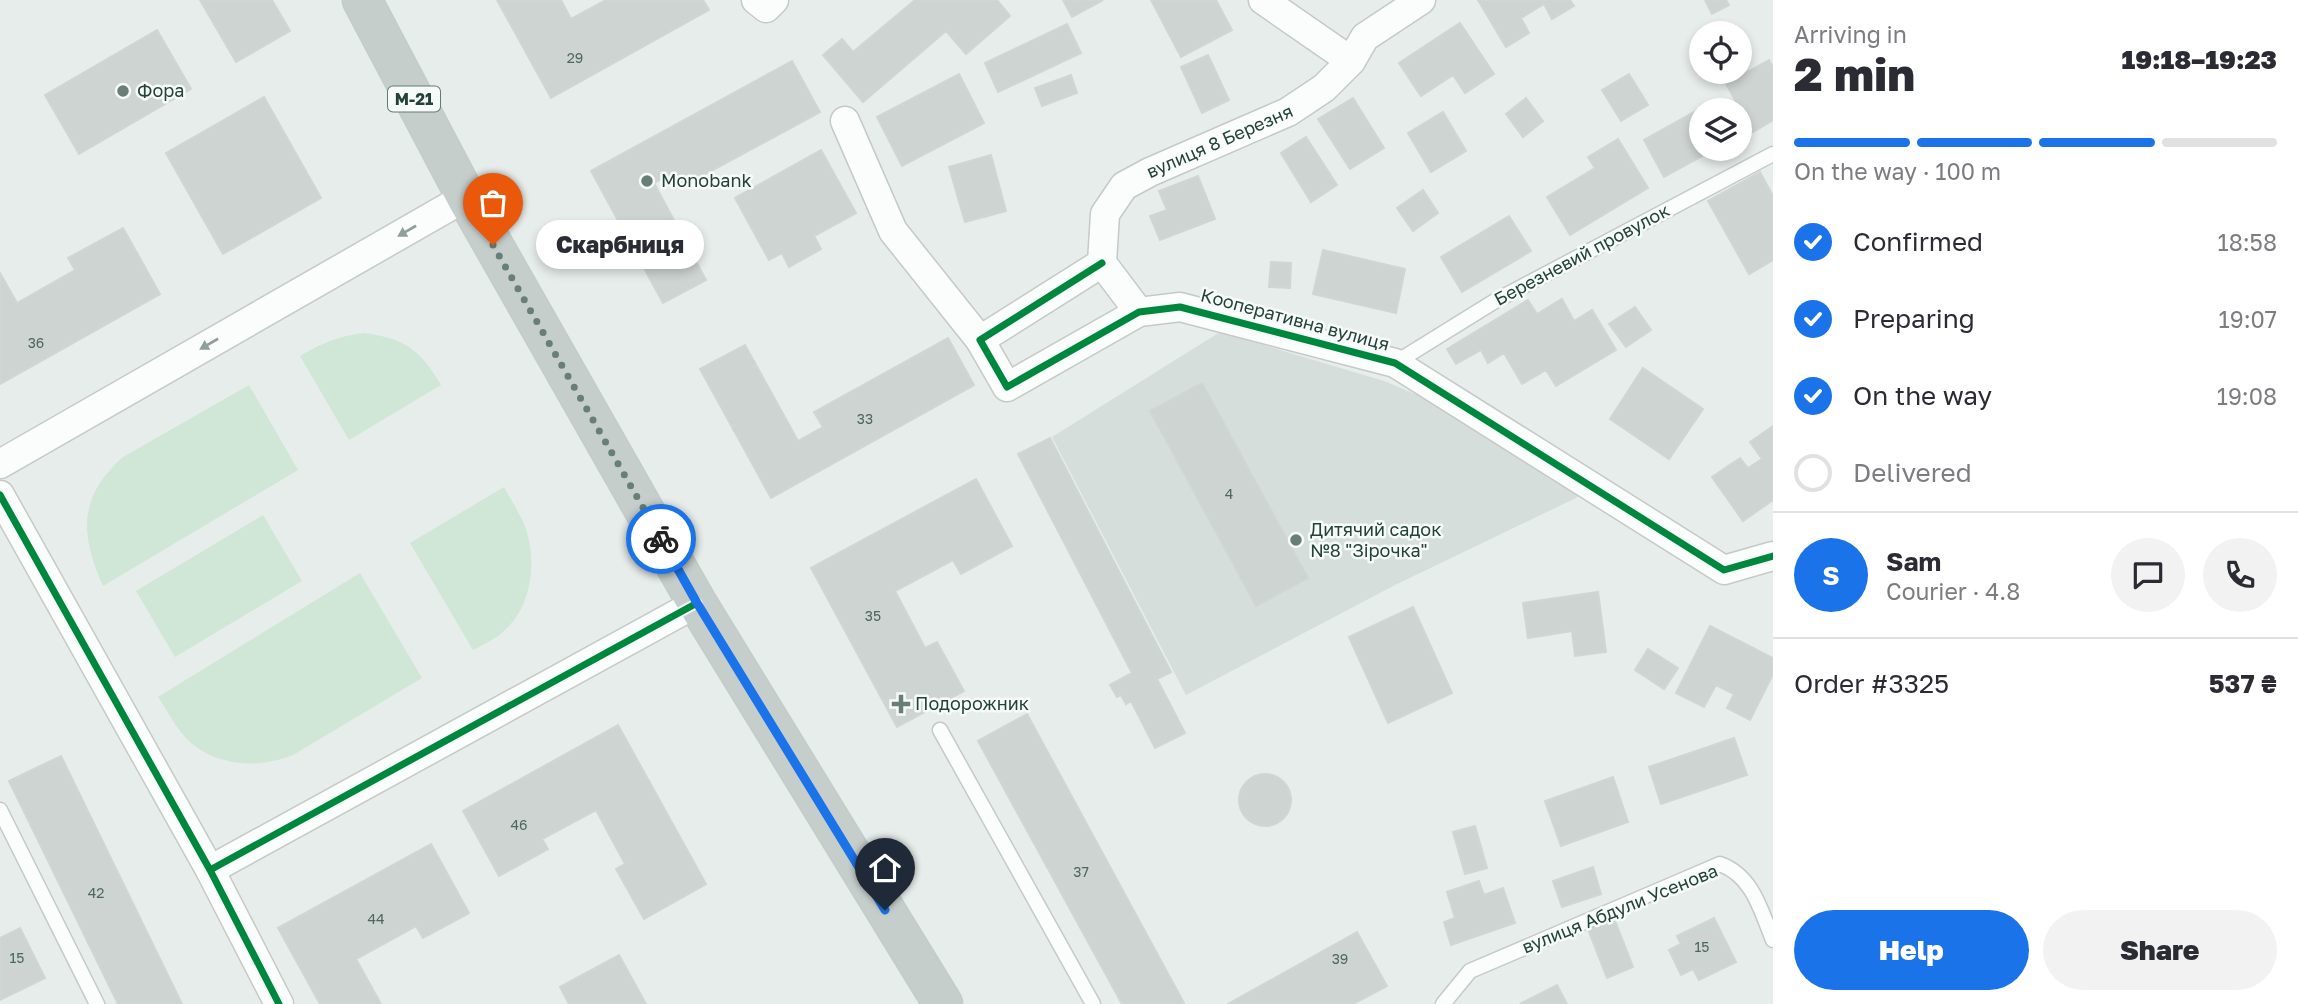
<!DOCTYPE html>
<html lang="en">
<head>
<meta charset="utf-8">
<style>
	body { margin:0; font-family:"Golos Text",sans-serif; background:#f2f2f3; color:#2b2b33; height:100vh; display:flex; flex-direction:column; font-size:26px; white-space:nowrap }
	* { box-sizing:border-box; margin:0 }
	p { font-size:23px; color:#7c7c81 }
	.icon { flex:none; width:38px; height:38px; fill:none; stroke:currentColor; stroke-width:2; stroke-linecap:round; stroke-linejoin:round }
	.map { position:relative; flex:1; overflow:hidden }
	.panel { display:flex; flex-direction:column; background:#fff; width:525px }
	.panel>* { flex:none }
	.buttons { position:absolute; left:1689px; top:21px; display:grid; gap:14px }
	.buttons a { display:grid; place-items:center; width:63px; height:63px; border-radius:50%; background:#fff; box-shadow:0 4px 10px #0003; font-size:35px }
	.pin { position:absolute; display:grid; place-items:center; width:60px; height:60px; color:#fff; margin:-72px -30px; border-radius:50% 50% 50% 0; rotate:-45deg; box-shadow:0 0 7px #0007 }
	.pin .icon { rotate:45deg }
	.courier { position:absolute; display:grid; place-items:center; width:70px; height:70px; margin:-35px; border:5px solid #1a73e8; border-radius:50%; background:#fff; color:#222; box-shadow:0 2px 9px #0007 }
	.bubble { position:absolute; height:49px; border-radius:24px; background:#fff; box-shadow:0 4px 10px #0003; font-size:23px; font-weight:800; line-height:49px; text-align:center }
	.summary em { font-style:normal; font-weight:800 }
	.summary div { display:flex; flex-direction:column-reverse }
	.summary { display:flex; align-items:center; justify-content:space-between; height:119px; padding:0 21px }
	h1 { font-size:46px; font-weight:800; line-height:52px }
	.bar { display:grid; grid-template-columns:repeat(4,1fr); gap:10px 7px; align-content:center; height:84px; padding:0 21px }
	.bar i { height:9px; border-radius:5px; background:#e1e1e2 }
	.bar .active { background:#1a73e8 }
	.bar p { grid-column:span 4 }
	.line { display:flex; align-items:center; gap:18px; padding:0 21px; border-top:2px solid #e1e1e2 }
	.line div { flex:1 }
	.round { display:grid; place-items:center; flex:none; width:74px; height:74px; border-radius:37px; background:#f2f2f3 }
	ol { padding:0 21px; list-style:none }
	li { display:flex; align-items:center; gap:21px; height:77px }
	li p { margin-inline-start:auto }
	li .icon { padding:7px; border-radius:50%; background:#1a73e8; color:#fff; stroke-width:4 }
	li:last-child { color:#7c7c81 }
	li i { width:38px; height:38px; border:4px solid #e1e1e2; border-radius:50% }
	.cta { display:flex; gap:14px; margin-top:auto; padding:14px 21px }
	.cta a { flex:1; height:80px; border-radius:42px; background:#1a73e8; color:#fff; font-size:28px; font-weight:800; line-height:80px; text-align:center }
	.cta a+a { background:#f2f2f3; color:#2b2b33 }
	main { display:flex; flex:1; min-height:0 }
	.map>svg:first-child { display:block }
	.built { fill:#d5deda }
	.green { fill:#d0e6d7 }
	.building { fill:#ced4d2; stroke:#d0d6d3; stroke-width:2 }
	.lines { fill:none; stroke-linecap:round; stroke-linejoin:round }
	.service-casing { stroke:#c4cac7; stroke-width:17 }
	.minor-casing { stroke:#c4cac7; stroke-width:31 }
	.trunk-casing { stroke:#c2ccc9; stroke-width:41 }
	.service { stroke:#fbfcfc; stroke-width:14 }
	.minor { stroke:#fbfcfc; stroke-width:28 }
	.trunk { stroke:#c6cecc; stroke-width:38 }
	.cycleway-casing { stroke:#f6fbf9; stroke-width:11 }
	.cycleway { stroke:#00873e; stroke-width:7 }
	.oneway { fill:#8f9f9b }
	.done { stroke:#687e78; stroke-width:7; stroke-dasharray:0 12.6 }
	.route { stroke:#1a73e8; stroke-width:9 }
	.poi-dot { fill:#687e78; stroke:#f6fbf9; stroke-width:2.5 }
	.labels { text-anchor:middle; stroke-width:5; stroke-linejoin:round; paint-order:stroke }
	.number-label { font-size:14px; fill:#4e6761 }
	.shield { fill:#f6fbf9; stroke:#627a73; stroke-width:2 }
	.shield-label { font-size:16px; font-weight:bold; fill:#23423a }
	.poi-label { font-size:18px; fill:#23423a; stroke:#f6fbf9; text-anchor:start }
	.street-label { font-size:18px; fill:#23423a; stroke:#f6fbf9 }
</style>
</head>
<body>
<main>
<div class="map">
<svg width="1773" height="1004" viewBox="0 0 1773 1004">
	<rect width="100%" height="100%" fill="#e7edea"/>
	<path class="built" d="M1220,332L1384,381L1437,403L1580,496L1395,585L1186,695L1052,437Z"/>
	<path class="green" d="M364,333C404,338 421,350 441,385L349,440L300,356C322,343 339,336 364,333Z
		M249,385L298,470L103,586C80,534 78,497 123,457Z
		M504,487C512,502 524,519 528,536C536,567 530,607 506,629C498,638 484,644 473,650L410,543Z
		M263,515L302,581L175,657L136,591Z
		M360,573L422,678L293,755C258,769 214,767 186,738C175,727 167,710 158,697Z"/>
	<path class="building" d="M200,0H272L290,31L236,62Z
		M497,0H561L571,19L606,0H703L709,10L551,98Z
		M915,0H997L1010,16L966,54L946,31L863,102L823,55L842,39L853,52Z
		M1063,0H1103L1072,17Z
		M1151,0H1216L1232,30L1181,57Z
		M1478,0H1570L1574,6L1552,19L1544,4L1521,18L1529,33L1506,47Z
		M1705,0H1726L1729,5L1712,14Z
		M1460,23L1494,74L1465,93L1453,75L1421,96L1399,63Z
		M1067,24L1081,53L998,92L985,63Z
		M157,30L191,89L79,154L45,95Z
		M1208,55L1229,100L1202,113L1181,67Z
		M1769,60L1773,67V120L1753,132L1726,84Z
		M792,61L820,112L682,187L674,172L654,183L706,280L663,303L591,171Z
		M959,74L984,123L902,166L877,117Z
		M1629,74L1648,105L1621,121L1602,90Z
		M1071,75L1077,93L1042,106L1035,88Z
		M264,97L321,198L223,254L166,153Z
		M1353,98L1384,148L1350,169L1318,119Z
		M1526,98L1543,121L1523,137L1506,114Z
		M1716,100L1721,110H1701V149H1715L1664,177L1644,140Z
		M1443,112L1466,151L1431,172L1408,133Z
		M1306,137L1337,185L1311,202L1281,153Z
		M1618,139L1648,188L1570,235L1547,197L1595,168L1588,157Z
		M821,150L856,213L814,236L821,249L789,267L782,253L769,260L735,198Z
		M991,155L1006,211L965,222L949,167Z
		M1760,172L1773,196V260L1749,274L1708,201Z
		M1198,176L1215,219L1160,240L1150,216L1167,210L1159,191Z
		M1423,190L1438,213L1413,231L1397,208Z
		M1509,216L1531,251L1462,292L1441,257Z
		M123,228L160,294L0,384V273L17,303L75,270L68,258Z
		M1323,250L1405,269L1396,313L1313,294Z
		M1271,262L1291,263L1290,288L1269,287Z
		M1562,299L1574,321L1592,310L1616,350L1556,386L1546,370L1522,384L1504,353L1488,363L1481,350L1456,364L1447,349L1528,300L1537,314Z
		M1635,307L1651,330L1626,347L1609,324Z
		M948,338L974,385L771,498L700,369L745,345L798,441L823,427L814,412Z
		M1643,368L1703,409L1669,459L1610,419Z
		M1202,383L1308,578L1256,606L1150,411Z
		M1773,426V500L1743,521L1712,477L1740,458L1748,468L1762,459L1750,442Z
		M1050,438L1171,672L1157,679L1185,733L1155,748L1131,701L1126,704L1121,695L1117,697L1110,685L1132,673L1018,454Z
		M976,479L1012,546L961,574L953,560L895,591L925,648L937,642L964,691L897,727L811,568Z
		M1598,592L1606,652L1575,656L1572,631L1528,638L1523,603Z
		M1413,607L1452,693L1388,723L1349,637Z
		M1710,626L1773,658V674L1750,720L1727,708L1734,694L1716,685L1704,707L1676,693Z
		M1648,649L1678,668L1664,689L1635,670Z
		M1027,714L1184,1003L1182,1004H1122L978,741Z
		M618,725L706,884L644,919L616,869L625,864L596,810L542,839L548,849L499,876L463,811Z
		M1734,738L1747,775L1661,804L1649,767Z
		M61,756L182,1004H118L9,781Z
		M1239 800a26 26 0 1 1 52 0a26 26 0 1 1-52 0Z
		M1613,777L1628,822L1561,846L1545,801Z
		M1475,826L1487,868L1465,874L1453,832Z
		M431,844L469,913L423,938L416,926L356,959L381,1004H320L278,928Z
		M1593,867L1601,894L1562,907L1553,881Z
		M1479,881L1484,895L1503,888L1515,923L1451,945L1444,922L1455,918L1447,892Z
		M1614,918L1633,967L1607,978L1588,929Z
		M1714,918L1736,962L1699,980L1693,969L1681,975L1669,950L1681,944L1677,936Z
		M20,928L45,978L0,1000V938Z
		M1357,932L1387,986L1353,1004H1228Z
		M619,955L646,1004H569L560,987Z
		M1557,985L1567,1004H1520Z"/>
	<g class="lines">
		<defs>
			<path id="service" d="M1395,363L1495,301L1773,154
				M940,730L1093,1004
				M0,810L97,1004
				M1443,1004L1470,971L1720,864C1753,876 1761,911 1773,940"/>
			<g id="minor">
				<path d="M756,0L766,8L774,0"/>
				<path d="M1263,0L1351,61"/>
				<path d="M845,121L893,231L980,340"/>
				<path d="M1102,263L980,340L1007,387L1139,312L1180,307L1395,363L1724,570L1773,556"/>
				<path id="s1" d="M1139,312L1102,263L1105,214L1124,186L1150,172L1288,112L1324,88L1351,61L1365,37L1421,0"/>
				<path d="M0,464L466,197"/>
				<path d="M0,495L210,870L279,1004"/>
				<path d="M210,870L697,603"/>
			</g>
			<path id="trunk" d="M362,0L466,197L697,603L943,1004"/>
		</defs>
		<use href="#service" class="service-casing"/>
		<use href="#minor" class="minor-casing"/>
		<use href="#trunk" class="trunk-casing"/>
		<use href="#service" class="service"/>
		<use href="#minor" class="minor"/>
		<use href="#trunk" class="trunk"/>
		<defs>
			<path id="cycleway" d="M1102,263L980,340L1007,387L1139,312L1180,307L1395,363L1724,570L1773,556
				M0,495L210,870L279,1004
				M210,870L697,603"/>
		</defs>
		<use href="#cycleway" class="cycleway-casing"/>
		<use href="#cycleway" class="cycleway"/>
	</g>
	<defs><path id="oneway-solid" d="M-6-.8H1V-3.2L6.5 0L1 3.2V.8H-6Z" transform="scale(1.75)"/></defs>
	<g class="oneway">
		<use href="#oneway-solid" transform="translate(407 231) rotate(150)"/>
		<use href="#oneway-solid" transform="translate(209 344) rotate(150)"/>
	</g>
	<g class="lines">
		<path class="done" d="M493,245L661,539"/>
		<path class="route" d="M661,539L697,603L885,910"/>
	</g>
	<g class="poi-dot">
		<circle cx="123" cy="91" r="7"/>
		<circle cx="647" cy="181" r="7"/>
		<circle cx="1296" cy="540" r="7"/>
		<path d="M897.5 693.5h7v7h7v7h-7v7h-7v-7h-7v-7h7z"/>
	</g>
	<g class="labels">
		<g class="number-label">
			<text x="575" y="63">29</text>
			<text x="36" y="348">36</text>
			<text x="865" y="424">33</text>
			<text x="1229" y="499">4</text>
			<text x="873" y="621">35</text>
			<text x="519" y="830">46</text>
			<text x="1081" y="877">37</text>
			<text x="96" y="898">42</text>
			<text x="376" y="924">44</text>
			<text x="1702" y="952">15</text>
			<text x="17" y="963">15</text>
			<text x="1340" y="964">39</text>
		</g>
		<rect class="shield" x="388" y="86.5" width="52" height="25" rx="5"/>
		<g class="shield-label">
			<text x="414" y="105">М-21</text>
		</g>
		<g class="poi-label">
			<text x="137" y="97">Фора</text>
			<text x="661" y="187">Monobank</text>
			<text x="1310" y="536">Дитячий садок<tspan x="1310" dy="21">№8 "Зірочка"</tspan></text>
			<text x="915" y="710">Подорожник</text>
		</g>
		<g class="street-label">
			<text dy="6" stroke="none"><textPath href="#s1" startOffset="250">вулиця 8 Березня</textPath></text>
			<text transform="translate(1582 255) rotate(-28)" y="6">Березневий провулок</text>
			<text transform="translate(1295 320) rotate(15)" y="6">Кооперативна вулиця</text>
			<text transform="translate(1620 909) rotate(-22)" y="6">вулиця Абдули Усенова</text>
		</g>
	</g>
</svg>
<div class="buttons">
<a><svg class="icon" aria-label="locate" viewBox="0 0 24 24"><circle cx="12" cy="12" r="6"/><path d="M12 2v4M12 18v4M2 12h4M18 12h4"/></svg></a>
<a><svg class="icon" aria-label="layers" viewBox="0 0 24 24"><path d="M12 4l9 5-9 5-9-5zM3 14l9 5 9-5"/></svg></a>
</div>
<div class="pin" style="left:493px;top:245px;background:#ea580c"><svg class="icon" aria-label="bag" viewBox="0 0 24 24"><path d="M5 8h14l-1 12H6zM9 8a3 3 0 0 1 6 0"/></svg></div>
<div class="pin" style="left:885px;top:910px;background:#1f2937"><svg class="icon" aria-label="home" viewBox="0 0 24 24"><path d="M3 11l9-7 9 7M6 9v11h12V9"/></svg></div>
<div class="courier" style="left:661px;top:539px"><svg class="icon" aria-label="bike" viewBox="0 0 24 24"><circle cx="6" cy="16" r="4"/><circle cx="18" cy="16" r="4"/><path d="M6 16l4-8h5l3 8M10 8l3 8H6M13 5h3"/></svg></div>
<div class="bubble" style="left:536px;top:220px;width:168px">Скарбниця</div>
</div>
<section class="panel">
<div class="summary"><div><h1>2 min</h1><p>Arriving in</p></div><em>19:18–19:23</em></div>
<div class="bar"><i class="active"></i><i class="active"></i><i class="active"></i><i></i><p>On the way · 100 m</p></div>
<ol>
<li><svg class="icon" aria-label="check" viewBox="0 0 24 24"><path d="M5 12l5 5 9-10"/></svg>Confirmed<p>18:58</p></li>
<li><svg class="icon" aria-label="check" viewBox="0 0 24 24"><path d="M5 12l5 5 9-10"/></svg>Preparing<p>19:07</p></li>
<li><svg class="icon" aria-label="check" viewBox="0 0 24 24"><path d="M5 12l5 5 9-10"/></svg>On the way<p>19:08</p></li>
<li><i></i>Delivered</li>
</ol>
<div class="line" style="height:126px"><b class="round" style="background:#1a73e8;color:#fff">S</b><div><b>Sam</b><p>Courier · 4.8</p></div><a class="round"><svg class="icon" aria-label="chat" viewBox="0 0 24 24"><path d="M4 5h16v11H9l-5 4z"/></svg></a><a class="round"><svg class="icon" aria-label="phone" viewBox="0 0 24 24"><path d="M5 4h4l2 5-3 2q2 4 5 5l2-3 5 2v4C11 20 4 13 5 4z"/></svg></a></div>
<div class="line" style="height:91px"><div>Order #3325</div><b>537 ₴</b></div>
<div class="cta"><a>Help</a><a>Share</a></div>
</section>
</main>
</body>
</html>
